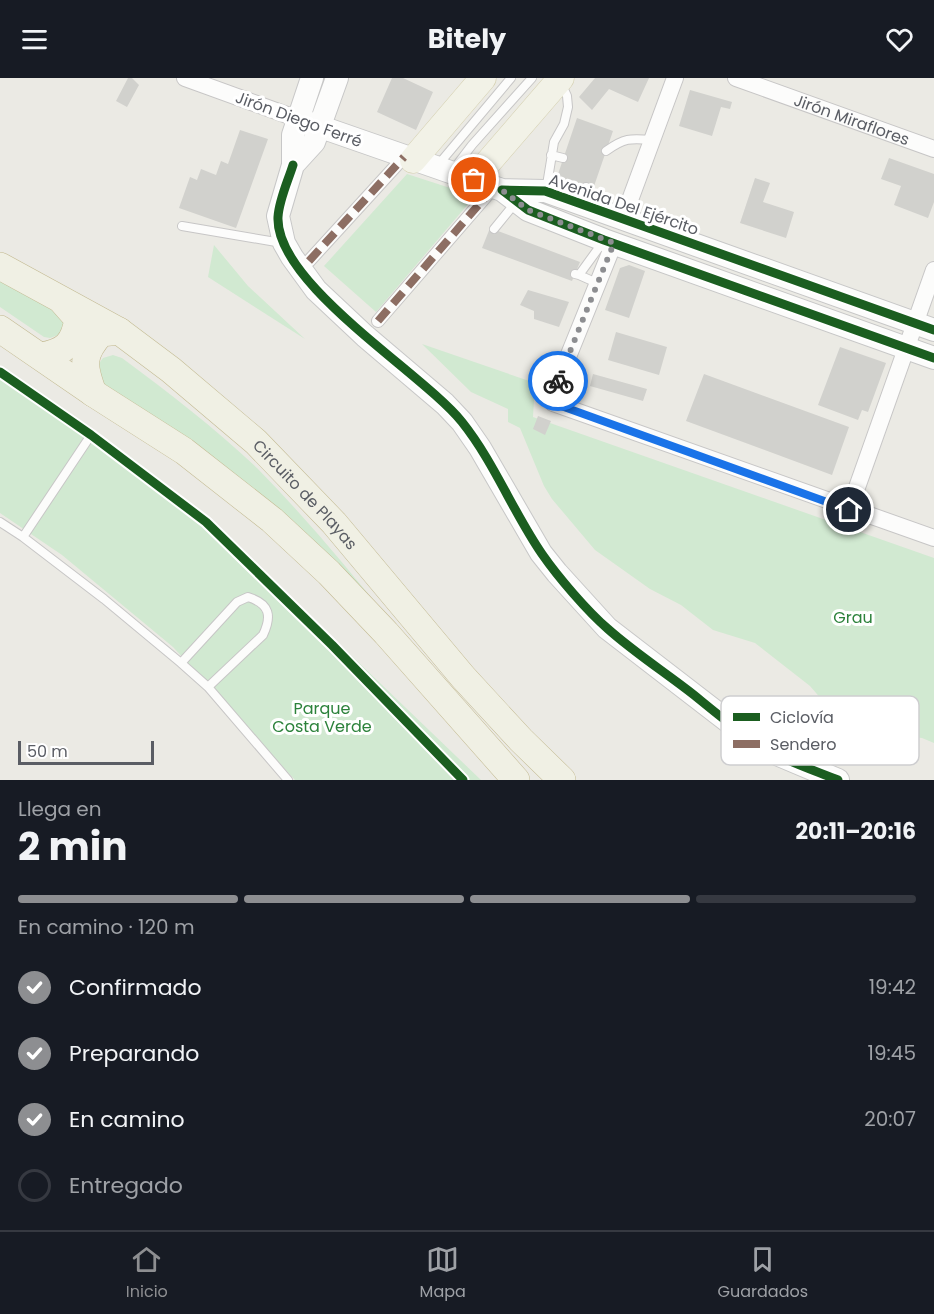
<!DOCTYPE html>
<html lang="es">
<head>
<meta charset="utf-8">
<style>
	body { margin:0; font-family:Poppins,sans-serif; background:#242831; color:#f1f3f6; height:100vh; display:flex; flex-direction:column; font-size:22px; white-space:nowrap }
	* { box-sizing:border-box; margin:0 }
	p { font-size:20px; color:#9ea1a6 }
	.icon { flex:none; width:33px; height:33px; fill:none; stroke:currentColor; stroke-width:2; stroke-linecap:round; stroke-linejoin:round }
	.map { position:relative; height:702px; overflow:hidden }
	.panel { display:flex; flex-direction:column; background:#171b24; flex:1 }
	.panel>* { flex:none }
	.scale { position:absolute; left:18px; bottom:15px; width:136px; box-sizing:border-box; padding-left:6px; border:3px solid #5a5d64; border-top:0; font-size:16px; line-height:21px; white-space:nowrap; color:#5a5d64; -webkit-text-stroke:4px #fff; paint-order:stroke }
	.pin { position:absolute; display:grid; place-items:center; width:51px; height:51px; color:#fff; margin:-26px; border:3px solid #fff; border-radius:50%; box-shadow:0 2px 6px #0007 }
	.courier { position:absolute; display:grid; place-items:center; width:60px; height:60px; margin:-30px; border:4px solid #1a73e8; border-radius:50%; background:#fff; color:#222; box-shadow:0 2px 8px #0007 }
	.headline em { font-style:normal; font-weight:700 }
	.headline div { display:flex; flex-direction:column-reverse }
	.headline { display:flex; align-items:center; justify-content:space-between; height:102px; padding:0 18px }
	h1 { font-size:39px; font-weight:700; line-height:45px }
	.bar { display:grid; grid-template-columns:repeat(4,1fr); gap:9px 6px; align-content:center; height:72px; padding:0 18px }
	.bar i { height:8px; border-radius:4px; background:#363941 }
	.bar .current { background:#8d8e91 }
	.bar p { grid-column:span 4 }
	ol { padding:0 18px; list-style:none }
	li { display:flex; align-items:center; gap:18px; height:66px }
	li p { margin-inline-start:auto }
	li .icon { padding:6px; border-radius:50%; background:#8d8e91; color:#fff; stroke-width:4 }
	li:last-child { color:#9ea1a6 }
	li i { width:33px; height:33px; border:3px solid #363941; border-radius:50% }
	header { display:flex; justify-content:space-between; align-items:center; height:78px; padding:0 18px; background:#171b24; font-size:27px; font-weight:700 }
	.menu { display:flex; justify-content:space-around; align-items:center; height:84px; border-top:2px solid #363941; background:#171b24; font-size:16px; color:#9ea1a6 }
	.menu a { display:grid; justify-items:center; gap:3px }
	.menu .current { color:#8d8e91 }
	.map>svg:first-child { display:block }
	.green { fill:#d1e9d1 }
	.building { fill:#d1d1cd }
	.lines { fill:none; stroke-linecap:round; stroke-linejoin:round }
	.service-casing { stroke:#c7c6c6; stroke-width:10 }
	.pedestrian-casing { stroke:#c7c6c6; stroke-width:14 }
	.minor-casing { stroke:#c7c6c6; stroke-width:18 }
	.secondary-casing { stroke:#c7c7c7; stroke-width:24 }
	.primary-casing { stroke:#d5d0b0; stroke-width:27 }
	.trunk-casing { stroke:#c3ba92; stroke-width:28 }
	.service { stroke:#fcfcfb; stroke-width:8 }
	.pedestrian { stroke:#fcfcfb; stroke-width:12 }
	.minor { stroke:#fcfcfb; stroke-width:16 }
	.secondary { stroke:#fcfcfb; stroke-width:22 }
	.primary { stroke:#f2f2e7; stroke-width:26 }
	.trunk { stroke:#f0f0e4; stroke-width:27 }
	.quiet { stroke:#8d6e63; stroke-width:8; stroke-dasharray:15 8; stroke-linecap:butt }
	.cycleway-casing { stroke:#fff; stroke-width:13 }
	.cycleway { stroke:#1b5e20; stroke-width:9 }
	.done { stroke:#8d8e91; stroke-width:6; stroke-dasharray:0 10.8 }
	.route { stroke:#1a73e8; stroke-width:8 }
	.labels { text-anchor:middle; stroke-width:6; stroke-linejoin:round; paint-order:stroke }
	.street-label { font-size:16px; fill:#5a5d64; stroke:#fff }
	.park-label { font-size:16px; fill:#2c823b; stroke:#fff }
	.key { fill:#fff; stroke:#ceced0; stroke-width:1.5 }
	.key-label { font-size:16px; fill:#5a5d64 }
</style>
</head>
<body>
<header><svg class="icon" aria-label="menu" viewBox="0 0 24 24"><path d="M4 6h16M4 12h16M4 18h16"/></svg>Bitely<svg class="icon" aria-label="heart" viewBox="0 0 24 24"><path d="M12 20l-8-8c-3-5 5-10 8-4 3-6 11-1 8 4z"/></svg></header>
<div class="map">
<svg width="934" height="702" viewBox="0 0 934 702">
	<rect width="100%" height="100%" fill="#ebeae4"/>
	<path class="green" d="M407,96L475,118L376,234L324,188Z
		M214,167L248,208L305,261L208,199Z
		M0,201L58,230L67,242L61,256L50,260L44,259L0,229Z
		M422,266L535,305L533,339L934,480V665L922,660L888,657L829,630L810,608L755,565L713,552L681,527L650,511L595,472L552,421L544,408L520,350L508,344V331L471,314Z
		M113,277L122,280C169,315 215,350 257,390C304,438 348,490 389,542L101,304L97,288L103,280Z
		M0,292L135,382L206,438L481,702H295L173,569L62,477L0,435Z"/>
	<path class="building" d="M128,0H132L139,7L127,29L116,23Z
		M392,0H403L433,14L416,52L377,34Z
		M595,0H649L638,24L609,11L592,32L579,19Z
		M690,12L732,24L730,31L721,29L712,58L679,48Z
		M577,40L613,53L593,111L557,99Z
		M240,52L268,61L236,150L179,130L190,99L197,102L201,91L216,97L221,83L228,86Z
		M889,80L934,96V124L928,140L894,127L901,108L881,101Z
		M755,100L770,105L763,124L794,134L786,160L740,145Z
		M490,150L580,184L572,203L482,170Z
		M629,187L645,193L629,240L605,232L620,190Z
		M528,212L569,224L559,249L534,241V233L520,227Z
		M616,254L667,269L659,297L608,282Z
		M840,269L886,285L868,334L862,332L858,342L818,327Z
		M593,296L647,311L643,323L590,308Z
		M704,296L849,349L832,397L686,343Z
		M538,338L551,343L545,357L533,351Z"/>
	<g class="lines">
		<defs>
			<path id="service" d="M606,73C624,60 630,60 652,62
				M551,77L563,80
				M438,87L511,0
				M453,92L472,67L532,0
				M546,113L554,64L564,46L568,29L567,18L561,5
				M585,124L586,109
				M182,148L282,165
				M494,151L516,124
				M575,196L579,197L603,164
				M579,197L597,205
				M0,444L23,459L104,521L181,585L208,609L288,702
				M23,459L91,357
				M181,585L237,524L248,519C270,526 272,538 263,557L208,609"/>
			<path id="pedestrian" d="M309,183L404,79
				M378,243L494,109"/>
			<g id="minor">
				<path d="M185,0L298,41"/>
				<path id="s1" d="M736,0L934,71"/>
				<path d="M623,141L675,0"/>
				<path d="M614,165L551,321L553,325L934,460"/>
				<path d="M849,432L934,192"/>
			</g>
			<path id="secondary" d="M312,0L293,57V87L278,138L284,165L292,179L316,212L365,258L445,326L462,344L480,370L541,475L557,495L607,550L751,661L779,677L838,702
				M298,41L502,112L545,113L934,252
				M293,87L314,64L337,0
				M502,112L528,132L604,162L934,280"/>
			<path id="primary" d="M413,82L483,0
				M473,102L561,0"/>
			<g id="trunk">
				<path id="s2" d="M0,188L119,253L171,292L256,364L334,445L463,599L521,662L562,702"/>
				<path d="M0,251L93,315L184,373L272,442L329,495L386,555L516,702"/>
				<path d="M41,278C65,274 74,266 78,241L63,224"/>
				<path d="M93,315C83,288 81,277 101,255L119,253"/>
			</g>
		</defs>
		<use href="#service" class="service-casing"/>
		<use href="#pedestrian" class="pedestrian-casing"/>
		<use href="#minor" class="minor-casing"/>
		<use href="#secondary" class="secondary-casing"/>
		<use href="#primary" class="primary-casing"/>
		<use href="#trunk" class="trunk-casing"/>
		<use href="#service" class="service"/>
		<use href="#pedestrian" class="pedestrian"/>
		<use href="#minor" class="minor"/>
		<use href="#secondary" class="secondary"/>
		<use href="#primary" class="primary"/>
		<use href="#trunk" class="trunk"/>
		<path class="quiet" d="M309,183L404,79
			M378,243L494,109"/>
		<defs>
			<path id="cycleway" d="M293,87C288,103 279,122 278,139C275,206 423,295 462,344C494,384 513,434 542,476C558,499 587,533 608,551C635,575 666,595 694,617C721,639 748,662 779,678C798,687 818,694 838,702
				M502,112L528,132L604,162L934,280
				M502,112L545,113L934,252
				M0,294L91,357L206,444L332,567L463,702"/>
		</defs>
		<use href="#cycleway" class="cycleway-casing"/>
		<use href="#cycleway" class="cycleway"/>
	</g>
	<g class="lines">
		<path class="done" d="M474,102L502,112L528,132L614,165L558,303"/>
		<path class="route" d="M558,303L551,321L553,325L849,432"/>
	</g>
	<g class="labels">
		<g class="street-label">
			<text transform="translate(299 41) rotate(20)" y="6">Jirón Diego Ferré</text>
			<text dy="6" stroke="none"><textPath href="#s1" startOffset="123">Jirón Miraflores</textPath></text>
			<text transform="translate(624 126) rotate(19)" y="6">Avenida Del Ejército</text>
			<text dy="6" stroke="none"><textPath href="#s2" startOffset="384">Circuito de Playas</textPath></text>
		</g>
		<g class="park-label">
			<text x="853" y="545">Grau</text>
			<text x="322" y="636">Parque<tspan x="322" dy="18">Costa Verde</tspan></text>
		</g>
	</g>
	<rect x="721" y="618" width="198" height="69" rx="9" class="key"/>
	<rect x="733" y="635" width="27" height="8" fill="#1b5e20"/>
	<rect x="733" y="662" width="27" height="8" fill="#8d6e63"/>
	<g class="key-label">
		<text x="770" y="645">Ciclovía</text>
		<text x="770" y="672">Sendero</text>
	</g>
</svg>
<div class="scale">50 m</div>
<div class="pin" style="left:474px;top:102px;background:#ea580c"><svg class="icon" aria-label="bag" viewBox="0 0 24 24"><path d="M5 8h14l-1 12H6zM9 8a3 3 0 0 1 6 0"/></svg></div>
<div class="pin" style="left:849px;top:432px;background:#1f2937"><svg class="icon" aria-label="home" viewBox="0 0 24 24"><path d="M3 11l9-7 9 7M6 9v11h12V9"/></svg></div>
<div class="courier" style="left:558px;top:303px"><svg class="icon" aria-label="bike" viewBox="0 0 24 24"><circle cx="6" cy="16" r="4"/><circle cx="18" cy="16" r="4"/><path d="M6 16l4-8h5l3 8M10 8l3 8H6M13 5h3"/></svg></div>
</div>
<section class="panel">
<div class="headline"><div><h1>2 min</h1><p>Llega en</p></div><em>20:11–20:16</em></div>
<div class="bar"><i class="current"></i><i class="current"></i><i class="current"></i><i></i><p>En camino · 120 m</p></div>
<ol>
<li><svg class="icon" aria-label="check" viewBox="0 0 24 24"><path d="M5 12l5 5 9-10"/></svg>Confirmado<p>19:42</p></li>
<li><svg class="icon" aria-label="check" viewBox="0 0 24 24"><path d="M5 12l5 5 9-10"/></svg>Preparando<p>19:45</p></li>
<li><svg class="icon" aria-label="check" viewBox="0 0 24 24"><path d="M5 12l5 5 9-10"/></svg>En camino<p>20:07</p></li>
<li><i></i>Entregado</li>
</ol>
</section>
<nav class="menu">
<a class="current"><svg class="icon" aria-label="home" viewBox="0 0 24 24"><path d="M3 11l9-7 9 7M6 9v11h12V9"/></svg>Inicio</a>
<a><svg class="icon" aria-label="map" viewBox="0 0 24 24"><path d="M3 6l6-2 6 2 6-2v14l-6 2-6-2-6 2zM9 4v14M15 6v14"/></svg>Mapa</a>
<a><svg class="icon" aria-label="saved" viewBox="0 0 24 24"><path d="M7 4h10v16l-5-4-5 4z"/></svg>Guardados</a>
</nav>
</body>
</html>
